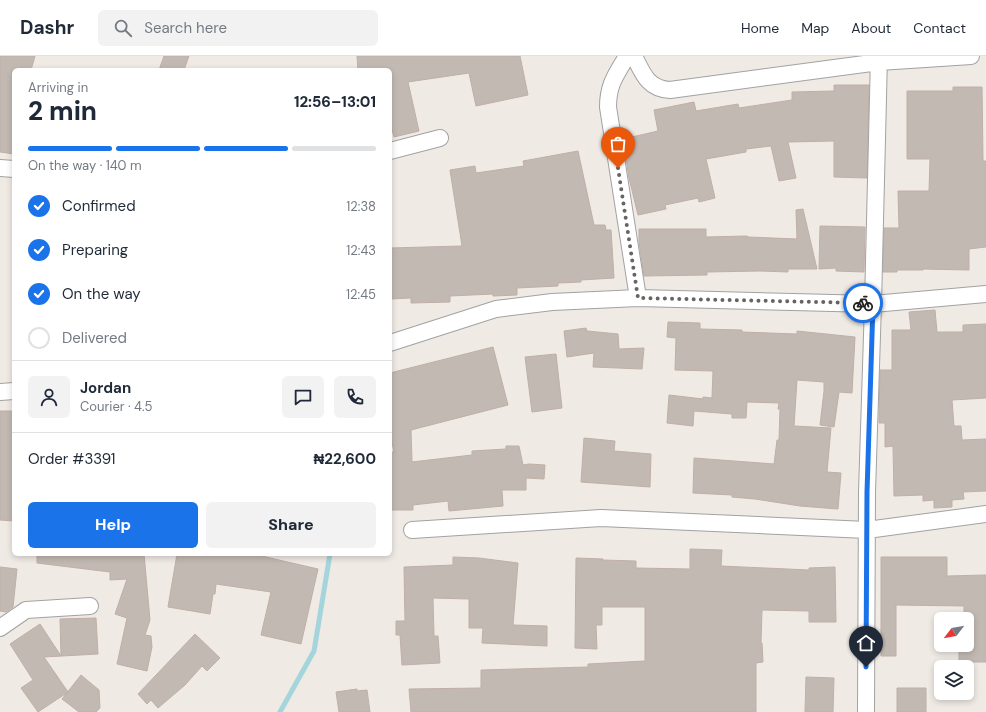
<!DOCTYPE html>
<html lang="en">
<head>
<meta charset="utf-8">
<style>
	body { margin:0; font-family:"DM Sans",sans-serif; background:#f2f2f3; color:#1f2937; height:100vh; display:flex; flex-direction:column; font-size:15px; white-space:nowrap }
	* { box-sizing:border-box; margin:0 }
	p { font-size:13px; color:#747a83 }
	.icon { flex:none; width:22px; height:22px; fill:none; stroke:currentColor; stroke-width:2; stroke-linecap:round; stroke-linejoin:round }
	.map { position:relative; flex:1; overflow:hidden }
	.side { position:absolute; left:12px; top:12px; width:380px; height:488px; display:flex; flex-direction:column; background:#fff; border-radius:6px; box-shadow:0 2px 6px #0003 }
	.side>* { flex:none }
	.needle { width:26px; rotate:239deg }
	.tools { position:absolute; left:934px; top:556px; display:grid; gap:8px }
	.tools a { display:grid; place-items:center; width:40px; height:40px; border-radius:6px; background:#fff; box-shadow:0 2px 6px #0003; font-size:20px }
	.pin { position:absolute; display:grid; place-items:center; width:34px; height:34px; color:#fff; margin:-41px -17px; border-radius:50% 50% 50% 0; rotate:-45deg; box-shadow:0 0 4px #0007 }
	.pin .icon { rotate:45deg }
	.courier { position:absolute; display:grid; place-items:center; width:40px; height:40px; margin:-20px; border:3px solid #1a73e8; border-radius:50%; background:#fff; color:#222; box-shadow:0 1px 5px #0007 }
	.summary em { font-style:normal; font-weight:800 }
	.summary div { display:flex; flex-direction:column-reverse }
	.summary { display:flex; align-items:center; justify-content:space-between; height:68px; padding:0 16px }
	h1 { font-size:26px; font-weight:800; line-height:30px }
	.bar { display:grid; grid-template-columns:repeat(4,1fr); gap:6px 4px; align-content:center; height:48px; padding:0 16px }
	.bar i { height:5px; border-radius:3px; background:#e0e1e3 }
	.bar .selected { background:#1a73e8 }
	.bar p { grid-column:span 4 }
	.line { display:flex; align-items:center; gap:10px; padding:0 16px; border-top:1px solid #e0e1e3 }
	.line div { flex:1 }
	.round { display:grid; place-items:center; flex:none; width:42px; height:42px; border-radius:6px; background:#f2f2f3 }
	ol { padding:0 16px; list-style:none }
	li { display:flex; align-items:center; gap:12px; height:44px }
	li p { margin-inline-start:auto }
	li .icon { padding:4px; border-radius:50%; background:#1a73e8; color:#fff; stroke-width:4 }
	li:last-child { color:#747a83 }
	li i { width:22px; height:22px; border:2px solid #e0e1e3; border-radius:50% }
	.button { display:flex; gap:8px; margin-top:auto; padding:8px 16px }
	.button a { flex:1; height:46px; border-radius:6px; background:#1a73e8; color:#fff; font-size:16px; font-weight:800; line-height:46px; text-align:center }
	.button a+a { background:#f2f2f3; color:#1f2937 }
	header { display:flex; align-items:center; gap:24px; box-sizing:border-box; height:56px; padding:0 20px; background:#fff; border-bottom:1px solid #e0e1e3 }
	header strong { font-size:19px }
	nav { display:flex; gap:22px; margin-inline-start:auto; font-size:14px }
	.search { width:280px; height:36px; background:#f2f2f3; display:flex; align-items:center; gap:10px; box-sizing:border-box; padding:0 14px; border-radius:6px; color:#747a83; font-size:15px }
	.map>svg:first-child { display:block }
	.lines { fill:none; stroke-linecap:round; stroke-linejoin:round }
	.stream { stroke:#a5d5dc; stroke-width:5 }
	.building { fill:#c3b9b3; stroke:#c0afa6 }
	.street-casing { stroke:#a2a2a2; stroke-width:18 }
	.street { stroke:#fff; stroke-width:16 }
	.done { stroke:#676563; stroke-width:4; stroke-dasharray:0 7.2 }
	.route { stroke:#1a73e8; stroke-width:5 }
</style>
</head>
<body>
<header>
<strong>Dashr</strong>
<div class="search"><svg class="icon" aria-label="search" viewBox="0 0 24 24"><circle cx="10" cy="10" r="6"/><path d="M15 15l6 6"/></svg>Search here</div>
<nav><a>Home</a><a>Map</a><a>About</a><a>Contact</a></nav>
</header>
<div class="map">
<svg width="986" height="656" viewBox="0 0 986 656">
	<rect width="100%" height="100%" fill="#efeae4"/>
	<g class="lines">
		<path class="stream" d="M280,656L314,595L330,498"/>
	</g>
	<path class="building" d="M0,0H35L31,14H14V98L0,96Z
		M164,0H189L184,14H159Z
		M357,0H520L528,39L476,50L469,17L408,26L419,75L394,81L390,66V14H358Z
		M834,29H869L867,122L834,121V85L788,86L796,122L779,125L771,90L746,93V96L706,103L715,142L699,146L698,142L665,149L666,153L638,159L629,122L623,83L658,75L654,54L694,46L696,55L738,48L739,52L792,44V36L834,35Z
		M953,31H982L983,105H986V191L969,193V214L923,213V214H897V216H883L884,172H899L898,135H929L930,103H907V35H953Z
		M578,95L594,169H605L606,174H611L614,222L581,224V226L558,227V230L517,232V239L493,240V238L450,240V246L411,247V242L390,243V192L462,190L450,114L475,110L476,117L524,110L523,105Z
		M803,153L817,213H788V216L760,215L707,216V219L644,220L639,186V173H706V181L747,180L748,181L797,183L796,154Z
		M820,170L865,171L864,216L836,215V212L819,213Z
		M935,254L937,276H963V269L986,268V342L952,344L954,370H961L962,384L986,383V435L963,436L964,443L952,444V451L934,452V444L923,445V439L894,440L893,390L885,391V367H879L880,314H892V274H911L909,256Z
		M668,266L700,267V273L742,274V276L797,278V275L855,281L852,337L839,336L834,371L820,369L824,335V326L797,324L794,370L831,372L827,416L841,417L838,453L800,450L755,443L732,441V439L693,437L694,402L774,408L777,384H779L780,353H778L779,347L747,346L746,362H732V358L694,355L693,370L667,367L669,339L703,343V341L712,342L713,315L675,314L676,282L667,281Z
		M586,272L587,275L618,278L619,293L644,292L642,313L593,311L594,297L567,301L564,275Z
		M493,291L508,349L411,374L412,406L472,399V395L506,393V390H519L523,409L529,408L545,409L544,423L526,422V434H502L503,450L449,455L448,445L413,449V454H391L390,396H394L390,377V317Z
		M556,298L562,352L532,356L525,301Z
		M0,355H14V465L0,464Z
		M584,382L615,385L614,395L651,398L650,431L581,426Z
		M690,493L722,494L721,510L809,514V512L835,511L836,566H809V555L762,554L761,587H762L763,606L756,607V656H411L409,633L481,632V614L588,611V608L645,605V551H602V569H596L597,593L575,592L576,502L603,503V504L636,505V512L690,513Z
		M37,498H144L150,564L145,579L151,580L152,591L147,615L117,608L127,562L115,558L127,523L110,524V516L37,507Z
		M177,498H253L318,513L301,588L261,579L271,536L216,528L215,538H213L210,558L168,551Z
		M453,501L479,502L518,507L513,569L547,570V590L482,587L483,572H469V543L433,542L434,580H438L440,607L402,609L400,579H396V565H405L404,511L453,509Z
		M881,501H947V520L986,519V606H959V589H967V563H964V550L896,549V600H881Z
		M0,511L17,513L13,551L6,556L0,555Z
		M96,562L98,598L44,601L68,636L38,656L21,632L33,624L10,588L40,568L61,600L60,563Z
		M195,578L220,602L207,615L202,610L185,629L158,652L151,644L147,648L138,638Z
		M81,619L99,634L100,652L96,656H79L62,643Z
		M806,621L834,622L833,656H805Z
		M897,632H926V656H897Z
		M357,633V635L367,634L370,656H339L336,636Z"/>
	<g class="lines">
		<defs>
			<path id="street" d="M627,0C616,19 608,28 608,51L638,242
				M634,0C643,18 648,33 670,34L879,6L971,0
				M390,95L440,82
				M0,112L14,113
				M390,287L496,253L552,246L638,242L873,248L986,238
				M0,336L14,335
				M412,474L601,462L867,474L986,458
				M0,572L26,554L90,550
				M866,656L867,436L873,248L879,0"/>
		</defs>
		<use href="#street" class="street-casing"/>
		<use href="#street" class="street"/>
	</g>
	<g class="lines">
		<path class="done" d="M618,112L638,242L863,247"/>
		<path class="route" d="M863,247L873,248L867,436L866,611"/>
	</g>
</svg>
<div class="tools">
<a><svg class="needle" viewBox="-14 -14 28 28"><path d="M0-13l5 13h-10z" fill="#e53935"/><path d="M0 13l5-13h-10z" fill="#747a83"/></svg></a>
<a><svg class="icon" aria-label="layers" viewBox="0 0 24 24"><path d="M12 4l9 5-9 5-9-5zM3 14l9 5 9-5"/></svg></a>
</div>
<div class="pin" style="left:618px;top:112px;background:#ea580c"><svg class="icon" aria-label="bag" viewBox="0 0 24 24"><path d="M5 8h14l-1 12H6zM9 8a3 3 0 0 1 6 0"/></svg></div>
<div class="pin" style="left:866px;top:611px;background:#1f2937"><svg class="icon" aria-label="home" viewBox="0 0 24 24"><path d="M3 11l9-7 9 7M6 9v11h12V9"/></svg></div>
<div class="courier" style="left:863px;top:247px"><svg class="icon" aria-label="bike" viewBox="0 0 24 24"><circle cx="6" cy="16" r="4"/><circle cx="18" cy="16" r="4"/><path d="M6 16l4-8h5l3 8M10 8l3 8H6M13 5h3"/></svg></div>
<section class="side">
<div class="summary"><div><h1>2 min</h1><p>Arriving in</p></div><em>12:56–13:01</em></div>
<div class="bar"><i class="selected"></i><i class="selected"></i><i class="selected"></i><i></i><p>On the way · 140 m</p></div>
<ol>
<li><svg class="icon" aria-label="check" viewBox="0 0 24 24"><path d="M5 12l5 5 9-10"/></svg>Confirmed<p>12:38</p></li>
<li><svg class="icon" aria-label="check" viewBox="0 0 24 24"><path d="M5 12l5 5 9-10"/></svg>Preparing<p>12:43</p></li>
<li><svg class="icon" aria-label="check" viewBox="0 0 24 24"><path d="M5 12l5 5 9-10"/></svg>On the way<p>12:45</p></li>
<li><i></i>Delivered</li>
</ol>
<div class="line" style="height:72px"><a class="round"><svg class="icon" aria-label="person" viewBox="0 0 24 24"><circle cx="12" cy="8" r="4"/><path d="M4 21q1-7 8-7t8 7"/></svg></a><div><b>Jordan</b><p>Courier · 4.5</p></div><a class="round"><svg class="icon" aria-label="chat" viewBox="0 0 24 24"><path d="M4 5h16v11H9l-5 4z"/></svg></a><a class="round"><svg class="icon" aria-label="phone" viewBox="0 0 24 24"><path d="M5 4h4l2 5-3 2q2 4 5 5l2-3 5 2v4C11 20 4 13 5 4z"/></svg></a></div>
<div class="line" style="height:52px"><div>Order #3391</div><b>₦22,600</b></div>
<div class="button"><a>Help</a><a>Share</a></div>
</section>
</div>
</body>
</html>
